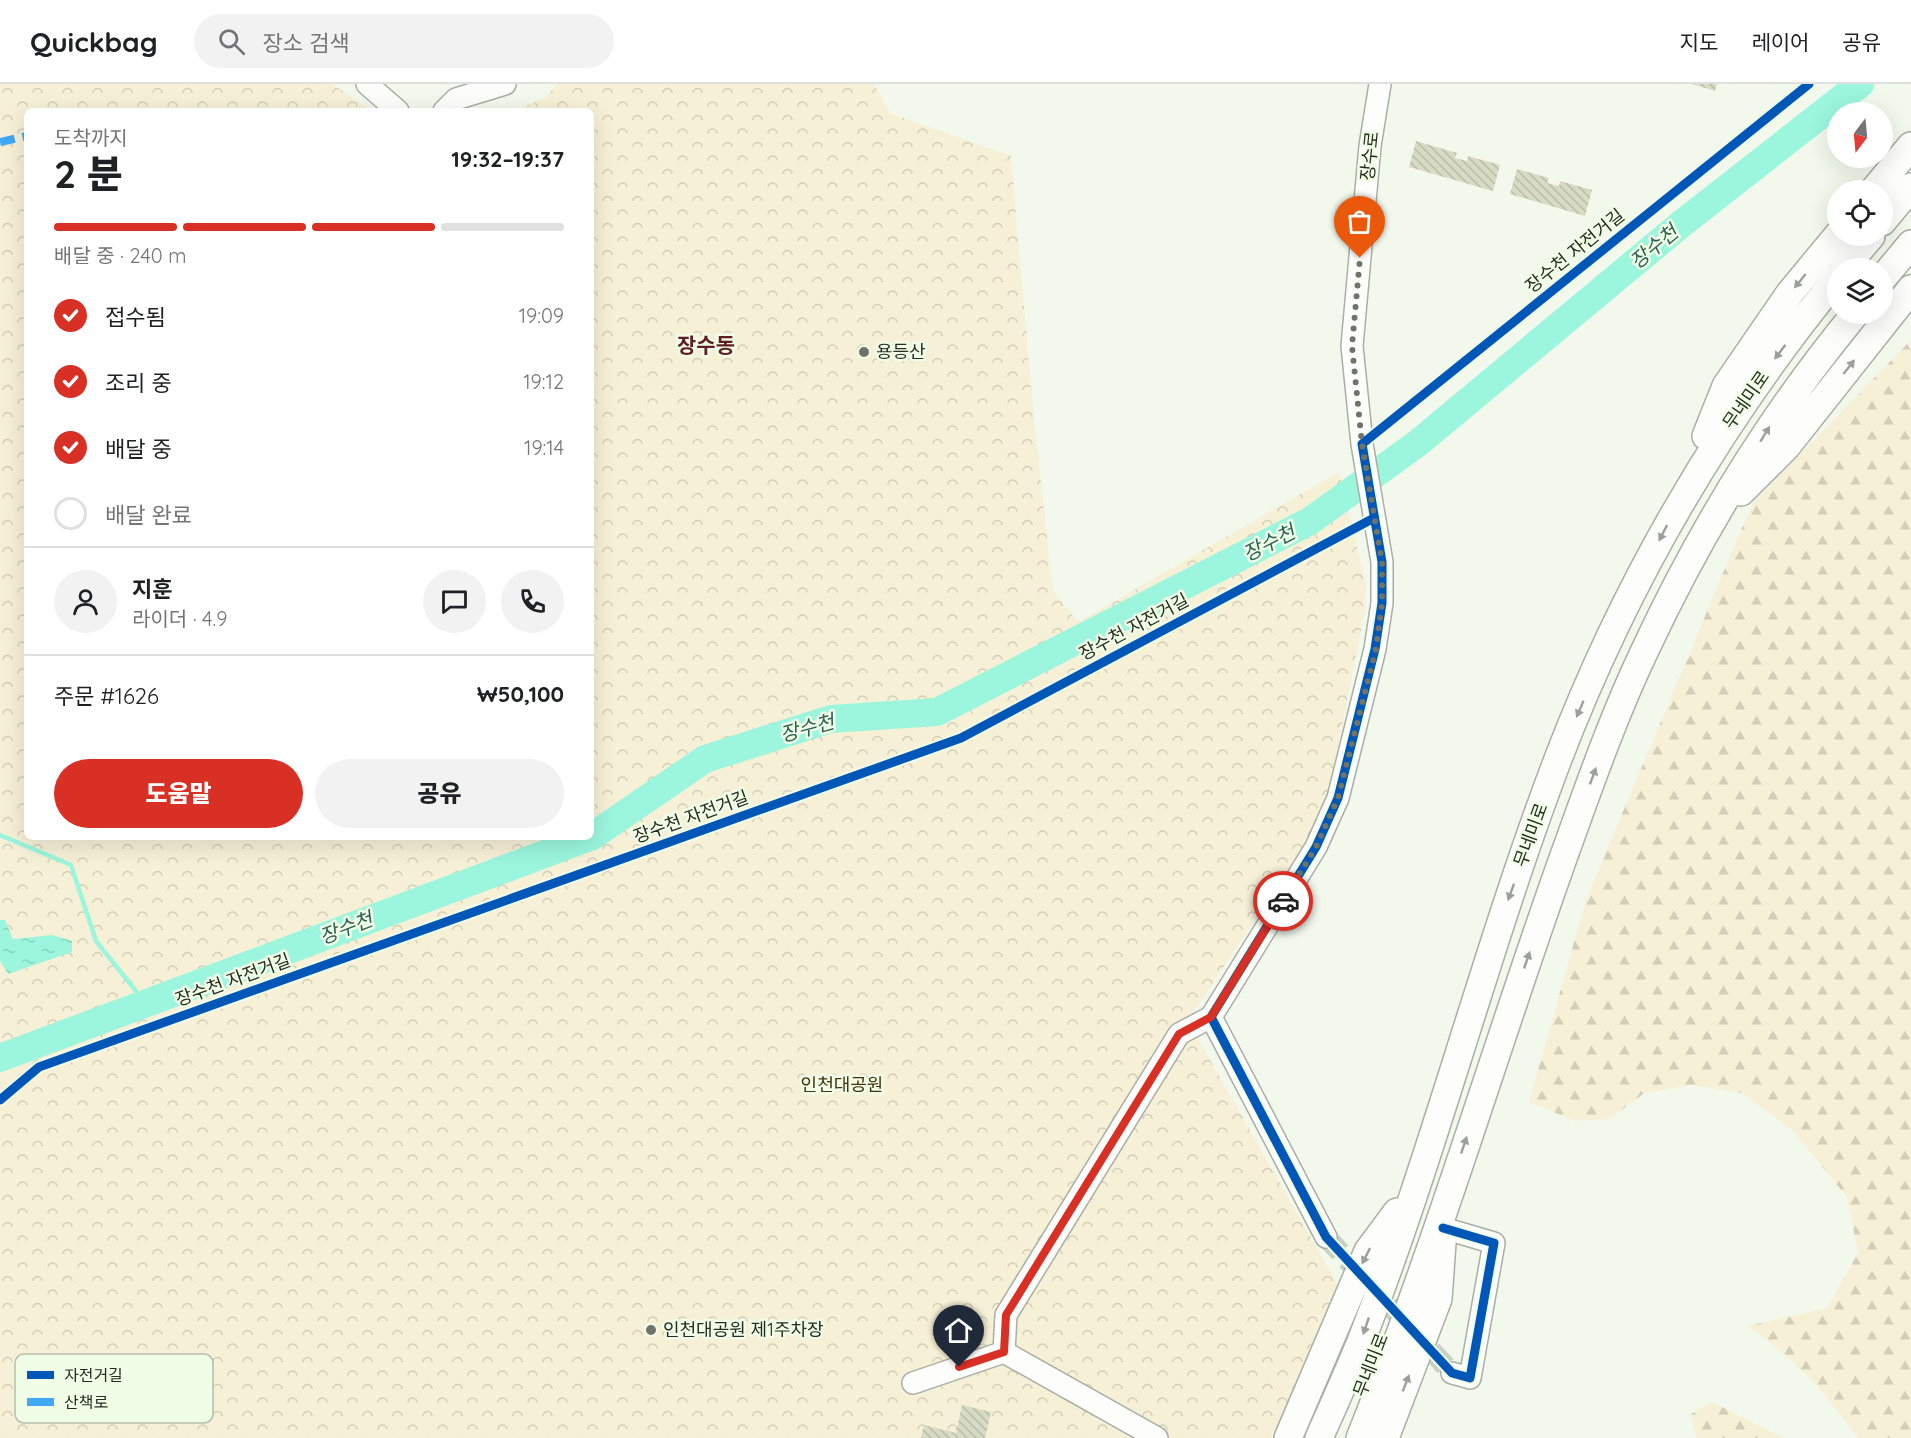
<!DOCTYPE html>
<html lang="ko">
<head>
<meta charset="utf-8">
<style>
	body { margin:0; font-family:Quicksand,"Noto Sans KR",sans-serif; background:#f2f2f2; color:#202124; height:100vh; display:flex; flex-direction:column; font-size:22px; white-space:nowrap }
	* { box-sizing:border-box; margin:0 }
	p { font-size:20px; color:#757577 }
	.icon { flex:none; width:33px; height:33px; fill:none; stroke:currentColor; stroke-width:2; stroke-linecap:round; stroke-linejoin:round }
	.map { position:relative; flex:1; overflow:hidden }
	.drawer { position:absolute; left:24px; top:24px; width:570px; height:732px; display:flex; flex-direction:column; background:#fff; border-radius:9px; box-shadow:0 6px 24px #0002 }
	.drawer>* { flex:none }
	.needle { width:39px; rotate:196deg }
	.controls { position:absolute; left:1827px; top:18px; display:grid; gap:12px }
	.controls a { display:grid; place-items:center; width:66px; height:66px; border-radius:50%; background:#fff; box-shadow:0 6px 24px #0002; font-size:30px }
	.pin { position:absolute; display:grid; place-items:center; width:51px; height:51px; color:#fff; margin:-62px -26px; border-radius:50% 50% 50% 0; rotate:-45deg; box-shadow:0 0 6px #0007 }
	.pin .icon { rotate:45deg }
	.courier { position:absolute; display:grid; place-items:center; width:60px; height:60px; margin:-30px; border:4px solid #d93025; border-radius:50%; background:#fff; color:#222; box-shadow:0 2px 8px #0007 }
	.summary em { font-style:normal; font-weight:800 }
	.summary div { display:flex; flex-direction:column-reverse }
	.summary { display:flex; align-items:center; justify-content:space-between; height:102px; padding:0 30px }
	h1 { font-size:39px; font-weight:800; line-height:45px }
	.bar { display:grid; grid-template-columns:repeat(4,1fr); gap:9px 6px; align-content:center; height:72px; padding:0 30px }
	.bar i { height:8px; border-radius:4px; background:#e0e0e0 }
	.bar .selected { background:#d93025 }
	.bar p { grid-column:span 4 }
	.line { display:flex; align-items:center; gap:15px; padding:0 30px; border-top:2px solid #e0e0e0 }
	.line div { flex:1 }
	.round { display:grid; place-items:center; flex:none; width:63px; height:63px; border-radius:32px; background:#f2f2f2 }
	ol { padding:0 30px; list-style:none }
	li { display:flex; align-items:center; gap:18px; height:66px }
	li p { margin-inline-start:auto }
	li .icon { padding:6px; border-radius:50%; background:#d93025; color:#fff; stroke-width:4 }
	li:last-child { color:#757577 }
	li i { width:33px; height:33px; border:3px solid #e0e0e0; border-radius:50% }
	.action { display:flex; gap:12px; margin-top:auto; padding:12px 30px }
	.action a { flex:1; height:69px; border-radius:36px; background:#d93025; color:#fff; font-size:24px; font-weight:800; line-height:69px; text-align:center }
	.action a+a { background:#f2f2f2; color:#202124 }
	header { display:flex; align-items:center; gap:36px; box-sizing:border-box; height:84px; padding:0 30px; background:#fff; border-bottom:2px solid #e0e0e0 }
	header strong { font-size:28px }
	nav { display:flex; gap:33px; margin-inline-start:auto; font-size:21px }
	.search { width:420px; height:54px; background:#f2f2f2; display:flex; align-items:center; gap:15px; box-sizing:border-box; padding:0 21px; border-radius:33px; color:#757577; font-size:22px }
	.map>svg:first-child { display:block }
	.forest { fill:url(#forest-firs) }
	.park { fill:url(#park-crowns) }
	.water { fill:url(#water-ripples) }
	.lines { fill:none; stroke-linecap:round; stroke-linejoin:round }
	.stream { stroke:#9bf6dd; stroke-width:4.5 }
	.river { stroke:#9bf6dd; stroke-width:28 }
	.building { fill:url(#building-back-hatch) }
	.minor-tunnel { stroke:#c9d0c4; stroke-width:21; stroke-dasharray:21 10; stroke-linecap:butt }
	.minor-casing { stroke:#a9afa5; stroke-width:24 }
	.major-casing { stroke:#a9afa5; stroke-width:30 }
	.minor { stroke:#fdfefc; stroke-width:21 }
	.major { stroke:#fdfefc; stroke-width:27 }
	.quiet { stroke:#3fa9f5; stroke-width:8; stroke-dasharray:15 8; stroke-linecap:butt }
	.cycleway-casing { stroke:#f1fee7; stroke-width:13 }
	.cycleway { stroke:#0057b8; stroke-width:9 }
	.oneway { fill:#9da09a }
	.done { stroke:#6e7469; stroke-width:6; stroke-dasharray:0 10.8 }
	.route { stroke:#d93025; stroke-width:8 }
	.poi-dot { fill:#6e7469; stroke:#f1fee7; stroke-width:2 }
	.labels { text-anchor:middle; stroke-width:5; stroke-linejoin:round; paint-order:stroke }
	.street-label { font-size:18px; fill:#272c23; stroke:#f1fee7 }
	.poi-label { font-size:18px; fill:#272c23; stroke:#f1fee7; text-anchor:start }
	.park-label { font-size:18px; fill:#43330a; stroke:#f1fee7 }
	.water-label { font-size:20px; font-style:italic; fill:#2b6053; stroke:#f1fee7 }
	.quarter-label { font-size:21px; font-weight:bold; fill:#621c23; stroke:#f1fee7 }
	.key { fill:#f1fee7; stroke:#b4bfac; stroke-width:1.5 }
	.key-label { font-size:16px; fill:#272c23 }
</style>
</head>
<body>
<header>
<strong>Quickbag</strong>
<div class="search"><svg class="icon" aria-label="search" viewBox="0 0 24 24"><circle cx="10" cy="10" r="6"/><path d="M15 15l6 6"/></svg>장소 검색</div>
<nav><a>지도</a><a>레이어</a><a>공유</a></nav>
</header>
<div class="map">
<svg width="1911" height="1354" viewBox="0 0 1911 1354">
	<defs>
		<pattern id="forest-firs" width="22" height="20" patternUnits="userSpaceOnUse" patternTransform="scale(1.5)"><rect width="22" height="20" fill="#f6f0d7"/><path d="M5 1l3.5 6h-7zM16 11l3.5 6h-7z" fill="#d3ceb8"/></pattern>
		<pattern id="park-crowns" width="20" height="18" patternUnits="userSpaceOnUse" patternTransform="scale(1.5)"><rect width="20" height="18" fill="#f6f0d7"/><path d="M2 6a3 3 0 1 1 6 0M12 15a3 3 0 1 1 6 0" fill="none" stroke="#d3ceb8"/></pattern>
		<pattern id="water-ripples" width="26" height="14" patternUnits="userSpaceOnUse" patternTransform="scale(1.5)"><rect width="26" height="14" fill="#9bf6dd"/><path d="M2 4q2-2 4 0t4 0M15 11q2-2 4 0t4 0" fill="none" stroke="#86d3bd"/></pattern>
		<pattern id="building-back-hatch" width="6" height="6" patternUnits="userSpaceOnUse" patternTransform="scale(1.5)"><rect width="6" height="6" fill="#d8dbc3"/><path d="M-1 5l2 2M0 0l6 6M5-1l2 2" fill="none" stroke="#b9bca7"/></pattern>
	</defs>
	<rect width="100%" height="100%" fill="#f2f9ec"/>
	<path class="forest" d="M1911,256V1354H1858C1823,1306 1797,1277 1748,1242L1827,1224L1858,1169L1847,1113L1793,1047L1743,1009L1690,1001L1643,1010L1610,1035L1575,1037L1529,1018L1586,816L1752,420Z
		M1712,1318L1784,1354H1696L1691,1330Z"/>
	<path class="park" d="M0,0H332L372,27H27V753H591V27H513L545,14L557,0H874L890,29L1011,72L1033,324L1053,507L1078,538L1339,388L1366,500L1365,527L1324,731L1188,937L1340,1205L1271,1354H0Z"/>
	<path class="water" d="M0,836H5L13,855L52,851L72,857V868L8,890L0,877Z"/>
	<g class="lines">
		<path class="stream" d="M0,751L71,781L96,857L136,907"/>
		<path class="river" d="M591,753L705,675L831,635L937,628L1310,437L1418,359L1680,141L1860,0
			M0,974L590,753"/>
	</g>
	<path class="building" d="M1692,0H1717L1715,7Z
		M1416,57L1457,69L1455,74L1467,77L1468,72L1500,81L1493,107L1409,83Z
		M1517,85L1549,94L1547,99L1559,102L1560,97L1592,106L1585,132L1510,110Z
		M962,1321L991,1328L985,1354H921L924,1341L956,1349Z"/>
	<g class="lines">
		<path class="minor-tunnel" d="M1326,1153L1452,1289"/>
		<defs>
			<path id="minor" d="M367,0L398,27
				M444,27L456,15L505,0
				M1443,1144L1494,1159L1470,1294L1452,1289
				M1326,1153L1211,933L1316,763L1338,714L1375,565L1382,519V478L1362,360L1352,262L1370,62L1380,0
				M1004,1268L1006,1231L1179,950L1211,933
				M913,1299L1004,1268L1157,1354"/>
			<path id="major" d="M1874,106L1911,62
				M1882,138L1911,103
				M1844,184L1871,152
				M1882,195L1911,160
				M1706,352L1726,302L1790,209L1838,151
				M1741,408L1786,363L1911,205
				M1288,1354L1368,1167L1397,1128
				M1319,1354C1333,1323 1347,1291 1360,1260C1435,1068 1485,867 1558,675C1625,500 1719,338 1838,193
				M1360,1354C1436,1166 1493,971 1561,780C1587,708 1612,635 1645,566C1701,446 1771,332 1855,230
				M1385,1354L1438,1215L1442,1159"/>
		</defs>
		<use href="#minor" class="minor-casing"/>
		<use href="#major" class="major-casing"/>
		<use href="#minor" class="minor"/>
		<use href="#major" class="major"/>
		<path class="quiet" d="M0,58L27,52"/>
		<defs>
			<path id="cycleway" d="M0,1016L39,983L961,654L1374,434
				M1443,1144L1494,1159L1470,1294L1452,1289L1326,1153L1211,933L1316,763L1338,714L1375,565L1382,519V478L1362,360L1809,0"/>
		</defs>
		<use href="#cycleway" class="cycleway-casing"/>
		<use href="#cycleway" class="cycleway"/>
	</g>
	<defs><path id="oneway-solid" d="M-6-.8H1V-3.2L6.5 0L1 3.2V.8H-6Z" transform="scale(1.5)"/></defs>
	<g class="oneway">
		<use href="#oneway-solid" transform="translate(1800 197) rotate(129)"/>
		<use href="#oneway-solid" transform="translate(1780 268) rotate(127)"/>
		<use href="#oneway-solid" transform="translate(1849 283) rotate(-52)"/>
		<use href="#oneway-solid" transform="translate(1765 350) rotate(-59)"/>
		<use href="#oneway-solid" transform="translate(1663 449) rotate(117)"/>
		<use href="#oneway-solid" transform="translate(1580 625) rotate(113)"/>
		<use href="#oneway-solid" transform="translate(1593 692) rotate(-70)"/>
		<use href="#oneway-solid" transform="translate(1511 808) rotate(110)"/>
		<use href="#oneway-solid" transform="translate(1527 876) rotate(-71)"/>
		<use href="#oneway-solid" transform="translate(1464 1061) rotate(-71)"/>
		<use href="#oneway-solid" transform="translate(1366 1172) rotate(117)"/>
		<use href="#oneway-solid" transform="translate(1366 1242) rotate(109)"/>
		<use href="#oneway-solid" transform="translate(1406 1299) rotate(-69)"/>
	</g>
	<g class="lines">
		<path class="done" d="M1283,817L1316,763L1338,714L1376,565L1382,519V478L1362,360L1352,262L1360,174"/>
		<path class="route" d="M959,1283L1004,1268L1006,1231L1179,950L1211,933L1283,817"/>
	</g>
	<g class="poi-dot">
		<circle cx="864" cy="268" r="6"/>
		<circle cx="651" cy="1246" r="6"/>
	</g>
	<g class="labels">
		<g class="street-label">
			<text transform="translate(1370 72) rotate(-84)" y="6">장수로</text>
			<text transform="translate(1575 167) rotate(-39)" y="6">장수천 자전거길</text>
			<text transform="translate(1746 316) rotate(-55)" y="6">무네미로</text>
			<text transform="translate(1134 543) rotate(-28)" y="6">장수천 자전거길</text>
			<text transform="translate(691 733) rotate(-20)" y="6">장수천 자전거길</text>
			<text transform="translate(1531 751) rotate(-70)" y="6">무네미로</text>
			<text transform="translate(233 896) rotate(-20)" y="6">장수천 자전거길</text>
			<text transform="translate(1371 1281) rotate(-69)" y="6">무네미로</text>
		</g>
		<g class="poi-label">
			<text x="876" y="274">용등산</text>
			<text x="663" y="1252">인천대공원 제1주차장</text>
		</g>
		<g class="park-label">
			<text x="842" y="1007">인천대공원</text>
		</g>
		<g class="water-label">
			<text transform="translate(1654 163) rotate(-40)" y="7">장수천</text>
			<text transform="translate(1269 459) rotate(-27)" y="7">장수천</text>
			<text transform="translate(807 644) rotate(-15)" y="7">장수천</text>
			<text transform="translate(346 844) rotate(-21)" y="7">장수천</text>
		</g>
		<g class="quarter-label">
			<text x="706" y="269">장수동</text>
		</g>
	</g>
	<rect x="15" y="1270" width="198" height="69" rx="9" class="key"/>
	<rect x="27" y="1287" width="27" height="8" fill="#0057b8"/>
	<rect x="27" y="1314" width="27" height="8" fill="#3fa9f5"/>
	<g class="key-label">
		<text x="64" y="1297">자전거길</text>
		<text x="64" y="1324">산책로</text>
	</g>
</svg>
<div class="controls">
<a><svg class="needle" viewBox="-14 -14 28 28"><path d="M0-13l5 13h-10z" fill="#e53935"/><path d="M0 13l5-13h-10z" fill="#757577"/></svg></a>
<a><svg class="icon" aria-label="locate" viewBox="0 0 24 24"><circle cx="12" cy="12" r="6"/><path d="M12 2v4M12 18v4M2 12h4M18 12h4"/></svg></a>
<a><svg class="icon" aria-label="layers" viewBox="0 0 24 24"><path d="M12 4l9 5-9 5-9-5zM3 14l9 5 9-5"/></svg></a>
</div>
<div class="pin" style="left:1360px;top:174px;background:#ea580c"><svg class="icon" aria-label="bag" viewBox="0 0 24 24"><path d="M5 8h14l-1 12H6zM9 8a3 3 0 0 1 6 0"/></svg></div>
<div class="pin" style="left:959px;top:1283px;background:#1f2937"><svg class="icon" aria-label="home" viewBox="0 0 24 24"><path d="M3 11l9-7 9 7M6 9v11h12V9"/></svg></div>
<div class="courier" style="left:1283px;top:817px"><svg class="icon" aria-label="car" viewBox="0 0 24 24"><path d="M5 17H2v-5l4-1 3-4h7l3 4 3 1v5h-3M9 17h6M6 11h13"/><circle cx="7" cy="17" r="2"/><circle cx="17" cy="17" r="2"/></svg></div>
<section class="drawer">
<div class="summary"><div><h1>2 분</h1><p>도착까지</p></div><em>19:32–19:37</em></div>
<div class="bar"><i class="selected"></i><i class="selected"></i><i class="selected"></i><i></i><p>배달 중 · 240 m</p></div>
<ol>
<li><svg class="icon" aria-label="check" viewBox="0 0 24 24"><path d="M5 12l5 5 9-10"/></svg>접수됨<p>19:09</p></li>
<li><svg class="icon" aria-label="check" viewBox="0 0 24 24"><path d="M5 12l5 5 9-10"/></svg>조리 중<p>19:12</p></li>
<li><svg class="icon" aria-label="check" viewBox="0 0 24 24"><path d="M5 12l5 5 9-10"/></svg>배달 중<p>19:14</p></li>
<li><i></i>배달 완료</li>
</ol>
<div class="line" style="height:108px"><a class="round"><svg class="icon" aria-label="person" viewBox="0 0 24 24"><circle cx="12" cy="8" r="4"/><path d="M4 21q1-7 8-7t8 7"/></svg></a><div><b>지훈</b><p>라이더 · 4.9</p></div><a class="round"><svg class="icon" aria-label="chat" viewBox="0 0 24 24"><path d="M4 5h16v11H9l-5 4z"/></svg></a><a class="round"><svg class="icon" aria-label="phone" viewBox="0 0 24 24"><path d="M5 4h4l2 5-3 2q2 4 5 5l2-3 5 2v4C11 20 4 13 5 4z"/></svg></a></div>
<div class="line" style="height:78px"><div>주문 #1626</div><b>₩50,100</b></div>
<div class="action"><a>도움말</a><a>공유</a></div>
</section>
</div>
</body>
</html>
